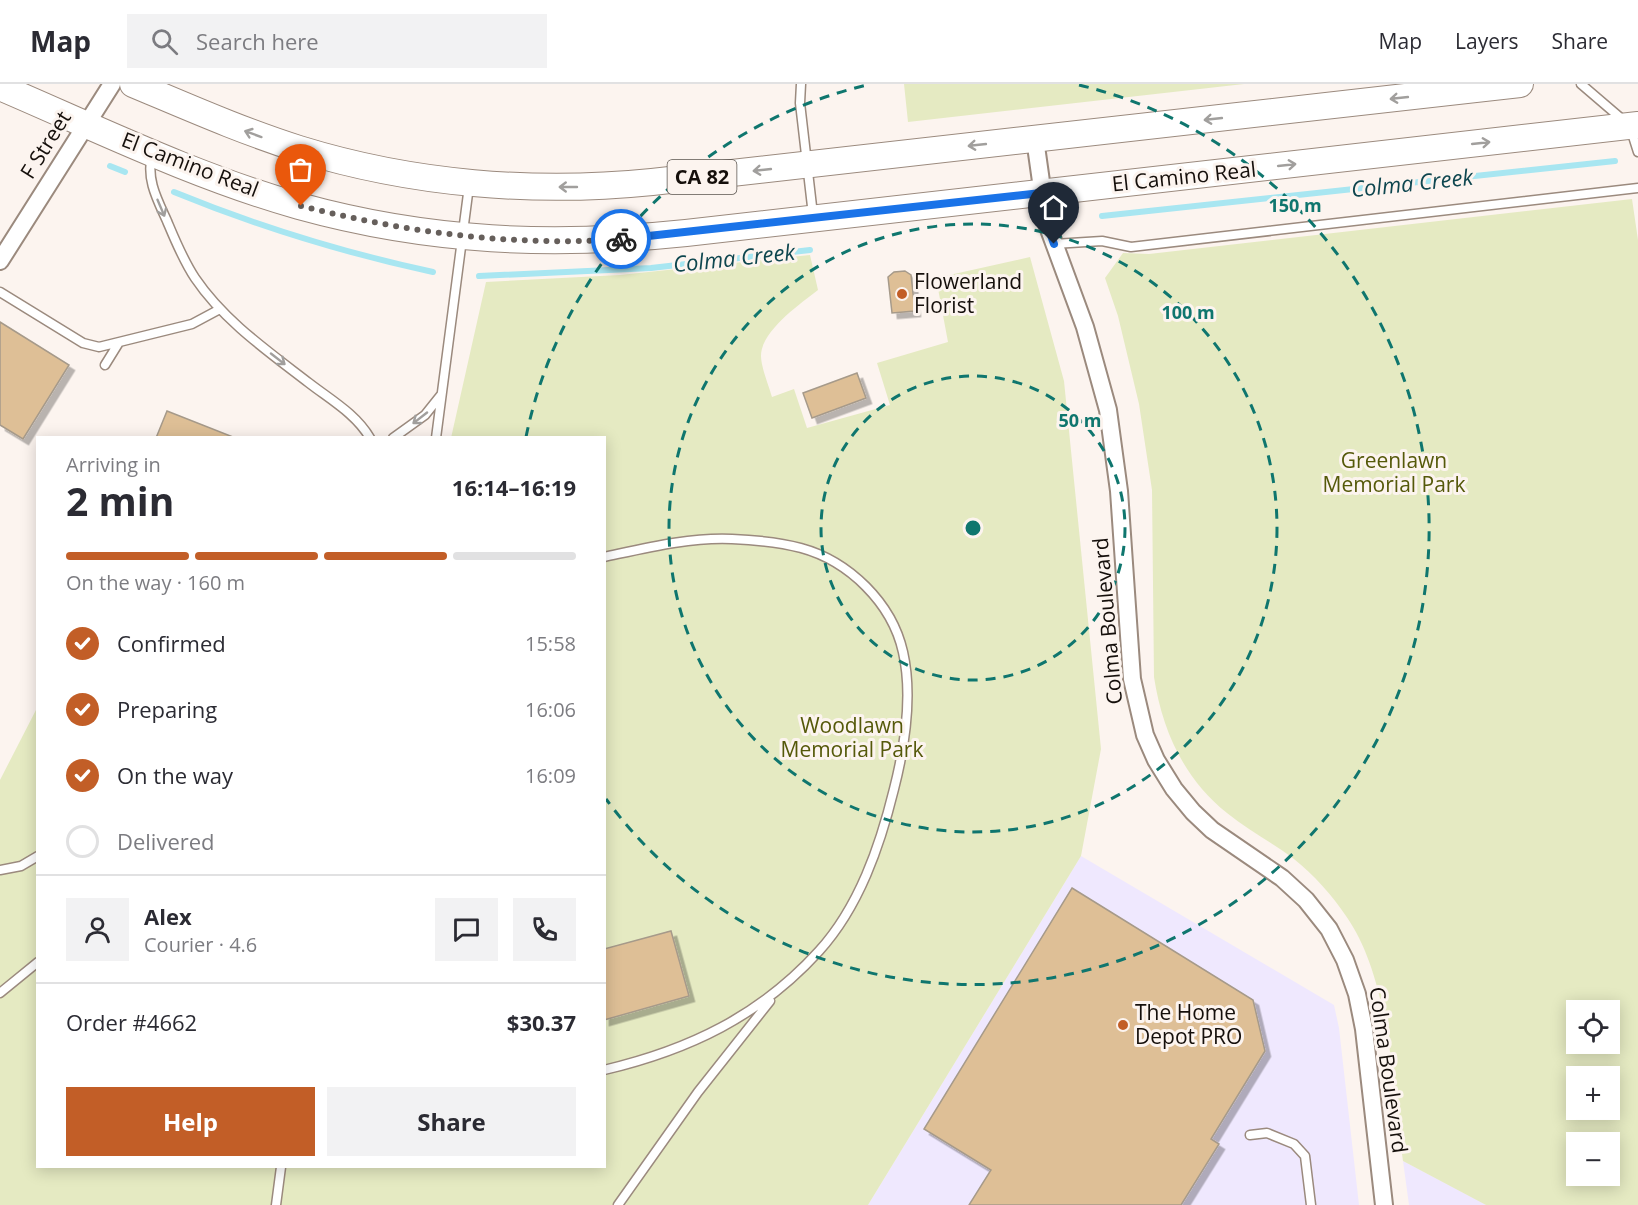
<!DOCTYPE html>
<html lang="en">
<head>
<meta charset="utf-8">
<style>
	body { margin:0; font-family:"Open Sans",sans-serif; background:#f2f2f3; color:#2b2b33; height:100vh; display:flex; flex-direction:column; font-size:22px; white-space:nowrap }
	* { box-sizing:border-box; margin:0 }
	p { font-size:20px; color:#7c7c81 }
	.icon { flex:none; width:33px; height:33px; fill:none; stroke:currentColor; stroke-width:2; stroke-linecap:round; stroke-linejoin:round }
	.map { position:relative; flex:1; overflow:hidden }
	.panel { position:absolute; left:36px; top:352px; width:570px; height:732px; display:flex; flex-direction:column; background:#fff; border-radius:0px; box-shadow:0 3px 15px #0003 }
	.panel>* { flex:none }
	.buttons { position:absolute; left:1566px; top:916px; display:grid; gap:12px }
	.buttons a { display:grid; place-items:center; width:54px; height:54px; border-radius:0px; background:#fff; box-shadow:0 3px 15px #0003; font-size:30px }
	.pin { position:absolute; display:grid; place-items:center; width:51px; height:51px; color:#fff; margin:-62px -26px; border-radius:50% 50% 50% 0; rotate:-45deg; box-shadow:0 0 6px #0007 }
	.pin .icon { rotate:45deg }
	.courier { position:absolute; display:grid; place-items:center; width:60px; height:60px; margin:-30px; border:4px solid #1a73e8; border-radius:50%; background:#fff; color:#222; box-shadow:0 2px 8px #0007 }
	.headline em { font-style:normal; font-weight:700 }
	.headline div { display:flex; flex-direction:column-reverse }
	.headline { display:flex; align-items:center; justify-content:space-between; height:102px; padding:0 30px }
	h1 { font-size:39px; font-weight:700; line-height:45px }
	.bar { display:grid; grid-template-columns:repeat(4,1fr); gap:9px 6px; align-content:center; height:72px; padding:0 30px }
	.bar i { height:8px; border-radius:4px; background:#e1e1e2 }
	.bar .current { background:#c25e27 }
	.bar p { grid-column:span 4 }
	.line { display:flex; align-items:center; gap:15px; padding:0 30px; border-top:2px solid #e1e1e2 }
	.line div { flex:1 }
	.round { display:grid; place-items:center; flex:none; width:63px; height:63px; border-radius:0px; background:#f2f2f3 }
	ol { padding:0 30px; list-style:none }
	li { display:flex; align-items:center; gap:18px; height:66px }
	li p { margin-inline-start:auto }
	li .icon { padding:6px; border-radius:50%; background:#c25e27; color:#fff; stroke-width:4 }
	li:last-child { color:#7c7c81 }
	li i { width:33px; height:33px; border:3px solid #e1e1e2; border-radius:50% }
	.button { display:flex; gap:12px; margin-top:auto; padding:12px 30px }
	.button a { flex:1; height:69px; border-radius:0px; background:#c25e27; color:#fff; font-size:24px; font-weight:700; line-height:69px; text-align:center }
	.button a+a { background:#f2f2f3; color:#2b2b33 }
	header { display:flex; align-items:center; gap:36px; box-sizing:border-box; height:84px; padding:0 30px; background:#fff; border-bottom:2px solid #e1e1e2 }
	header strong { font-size:28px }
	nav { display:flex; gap:33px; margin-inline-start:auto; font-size:21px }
	.search { width:420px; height:54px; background:#f2f2f3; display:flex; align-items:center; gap:15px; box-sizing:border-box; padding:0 21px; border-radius:0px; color:#7c7c81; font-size:22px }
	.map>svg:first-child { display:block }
	.commercial { fill:#efe8fe }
	.green { fill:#e5eac2; fill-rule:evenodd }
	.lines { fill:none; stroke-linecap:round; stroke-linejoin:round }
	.stream { stroke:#a8e6f1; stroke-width:6 }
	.building { fill:#debf96; stroke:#a69a8a; stroke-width:1.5; filter:url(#shadow) }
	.lane-casing { stroke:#9b8a7e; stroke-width:11 }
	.street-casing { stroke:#9b8a7e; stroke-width:20 }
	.primary-casing { stroke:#9b8a7e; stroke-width:28 }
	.lane { stroke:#fff; stroke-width:8 }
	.street { stroke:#fff; stroke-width:16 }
	.primary { stroke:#fff; stroke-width:26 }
	.oneway { stroke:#a19f9d }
	.done { stroke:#665f5b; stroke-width:6; stroke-dasharray:0 10.8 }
	.route { stroke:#1a73e8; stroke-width:8 }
	.ring { fill:none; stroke:#0f766e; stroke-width:3; stroke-dasharray:10 8 }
	.poi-dot { fill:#c25e27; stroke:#fcf4ef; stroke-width:2 }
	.labels { text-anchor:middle; stroke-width:6; stroke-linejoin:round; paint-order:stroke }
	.shield { fill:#fcf4ef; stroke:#5a544f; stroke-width:1.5 }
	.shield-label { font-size:20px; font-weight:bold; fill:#150f0b }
	.street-label { font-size:21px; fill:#150f0b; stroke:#fcf4ef }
	.poi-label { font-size:21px; fill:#150f0b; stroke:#fcf4ef; text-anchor:start }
	.park-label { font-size:21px; fill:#55590a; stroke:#fcf4ef }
	.water-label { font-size:22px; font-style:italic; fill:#0e464f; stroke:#fcf4ef }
	.centre { fill:#0f766e; stroke:#fcf4ef; stroke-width:3 }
	.ring-label { font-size:18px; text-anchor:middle; font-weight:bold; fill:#0f766e; stroke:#fcf4ef; stroke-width:6; stroke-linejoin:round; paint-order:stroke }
</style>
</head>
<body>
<header>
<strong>Map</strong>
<div class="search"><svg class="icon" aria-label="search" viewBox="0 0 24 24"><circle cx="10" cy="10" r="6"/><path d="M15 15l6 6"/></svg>Search here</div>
<nav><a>Map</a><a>Layers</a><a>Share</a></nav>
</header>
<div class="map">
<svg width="1638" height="1121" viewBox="0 0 1638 1121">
	<defs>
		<filter id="shadow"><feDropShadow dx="5.5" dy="5.5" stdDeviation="0" flood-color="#0004"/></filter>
	</defs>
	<rect width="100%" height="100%" fill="#fcf4ef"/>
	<path class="commercial" d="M1081,772L1334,921L1339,944L1359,1121H868Z
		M1403,1077L1483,1119L1486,1121H1409Z"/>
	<path class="green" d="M904,0H1244L908,38Z
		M1632,115L1638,156V1121H1486L1403,1077C1393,1003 1390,894 1346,832C1332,811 1314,791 1294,775C1273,759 1248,746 1227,729C1184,695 1162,646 1154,593L1152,406L1139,320L1118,232L1105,194L1123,169L1149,170ZM1576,927H1610V960H1576ZM1576,993H1610V1026H1576ZM1576,1059H1610V1092H1576Z
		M810,171L818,206C800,220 761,247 761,272C761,283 769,302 772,313L794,305L807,344L890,321L877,279L948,258L936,194L1030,173L1064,297L1101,665L1081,772L868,1121H0V696L37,624L38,1083H604V354H451L486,198L620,191Z"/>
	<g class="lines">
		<path class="stream" d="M110,82L125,88
			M174,108C257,142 345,169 433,188
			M1102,132L1615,77
			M479,192L651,184L810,166"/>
	</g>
	<path class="building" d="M905,187L911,191L915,227L892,229L888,193L894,188Z
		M0,238L69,281L23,355L0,341Z
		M857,289L866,314L812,334L803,309Z
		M167,327L233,353V354H156Z
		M1072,804L1253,916L1265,967L1211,1055L1219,1060L1181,1121H969L991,1086L924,1045Z
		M671,847L689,912L604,936V865Z"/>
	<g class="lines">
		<defs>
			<path id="lane" d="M801,0L800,19L813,131
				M1581,0L1623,36
				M1631,46L1638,68
				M152,71C146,95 157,115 167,137C175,156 183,176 195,194C224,237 269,268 309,299C331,316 356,330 370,354
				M1054,160L1102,157L1131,163L1638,104
				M0,208L83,259L99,263L192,240L220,225
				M105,281L118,260
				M393,354L425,331L441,311
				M436,354L469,102
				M604,473C646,464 690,453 732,455C755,456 779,458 801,464C849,477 892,519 903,568C913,612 905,662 894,705C880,762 859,823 819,867C760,932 689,966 604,986
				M0,786L21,782L38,772
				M0,909L38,878
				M1250,1051L1267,1049L1294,1060L1305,1072L1311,1121
				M276,1121L281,1083
				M618,1121L698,1008L770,917"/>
			<path id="street" d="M1035,55L1047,140L1085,243L1108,326L1119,407L1132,595L1145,651L1156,676L1174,705L1193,728L1212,746L1282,794L1306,816L1329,845L1345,876L1357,910L1364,945L1384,1121
				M0,177L112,0"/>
			<path id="primary" d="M133,0C188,23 242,47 299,65C412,100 534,110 652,98L1520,0
				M0,3C98,45 196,93 299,122C429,158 553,163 686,149L1638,41"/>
		</defs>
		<use href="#lane" class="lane-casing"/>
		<use href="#street" class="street-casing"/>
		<use href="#primary" class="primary-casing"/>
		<use href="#lane" class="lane"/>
		<use href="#street" class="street"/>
		<use href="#primary" class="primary"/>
	</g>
	<defs><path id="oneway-shaft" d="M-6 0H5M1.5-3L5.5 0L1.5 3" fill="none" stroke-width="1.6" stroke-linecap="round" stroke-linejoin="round" transform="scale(1.5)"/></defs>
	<g class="oneway">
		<use href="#oneway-shaft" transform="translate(1399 14) rotate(174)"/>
		<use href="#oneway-shaft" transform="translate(1213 35) rotate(174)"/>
		<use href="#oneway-shaft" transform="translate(253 50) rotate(-160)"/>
		<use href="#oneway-shaft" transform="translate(1481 59) rotate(-6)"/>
		<use href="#oneway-shaft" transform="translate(977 61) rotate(174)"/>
		<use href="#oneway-shaft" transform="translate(1287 81) rotate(-6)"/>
		<use href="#oneway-shaft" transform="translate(762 86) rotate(174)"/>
		<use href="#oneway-shaft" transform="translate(568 103) rotate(180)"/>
		<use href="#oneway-shaft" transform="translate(161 124) rotate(67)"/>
		<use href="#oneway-shaft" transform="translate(278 275) rotate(38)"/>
		<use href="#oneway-shaft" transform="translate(420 334) rotate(142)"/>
	</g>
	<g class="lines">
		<path class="done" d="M301,122C406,148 512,163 621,155"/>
		<path class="route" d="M621,155L1041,109L1047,140L1054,160"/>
	</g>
	<g class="ring">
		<circle cx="973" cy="444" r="152"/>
		<circle cx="973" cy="444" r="304"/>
		<path d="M526 353A456 456 0 0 1 867 1M1079 1A456 456 0 1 1 606 715"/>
	</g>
	<g class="poi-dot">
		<circle cx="902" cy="210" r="6"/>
		<circle cx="1123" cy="941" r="6"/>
	</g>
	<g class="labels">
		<rect class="shield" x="667.5" y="76" width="69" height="34" rx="4.5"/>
		<g class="shield-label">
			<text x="702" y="100">CA 82</text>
		</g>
		<g class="street-label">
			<text transform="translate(46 61) rotate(-58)" y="7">F Street</text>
			<text transform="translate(190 81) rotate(21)" y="7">El Camino Real</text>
			<text transform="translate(1184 93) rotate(-6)" y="7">El Camino Real</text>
			<text transform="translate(1108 537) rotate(-95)" y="7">Colma Boulevard</text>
			<text transform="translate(1388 986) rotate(82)" y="7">Colma Boulevard</text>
		</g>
		<g class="poi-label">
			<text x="914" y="205">Flowerland<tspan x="914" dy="24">Florist</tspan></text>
			<text x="1135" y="936">The Home<tspan x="1135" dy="24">Depot PRO</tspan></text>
		</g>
		<g class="park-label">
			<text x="1394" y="384">Greenlawn<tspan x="1394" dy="24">Memorial Park</tspan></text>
			<text x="852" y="649">Woodlawn<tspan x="852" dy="24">Memorial Park</tspan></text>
		</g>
		<g class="water-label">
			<text transform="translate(1412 99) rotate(-6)" y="8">Colma Creek</text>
			<text transform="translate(734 174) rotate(-6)" y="8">Colma Creek</text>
		</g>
	</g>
	<circle cx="973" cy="444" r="9" class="centre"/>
	<g class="ring-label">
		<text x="1295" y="128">150 m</text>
		<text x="1188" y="235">100 m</text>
		<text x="1080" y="343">50 m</text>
	</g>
</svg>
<div class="buttons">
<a><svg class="icon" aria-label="locate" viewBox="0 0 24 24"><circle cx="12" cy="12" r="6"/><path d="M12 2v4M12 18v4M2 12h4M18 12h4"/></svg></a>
<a>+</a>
<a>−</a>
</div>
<div class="pin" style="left:301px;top:122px;background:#ea580c"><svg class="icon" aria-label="bag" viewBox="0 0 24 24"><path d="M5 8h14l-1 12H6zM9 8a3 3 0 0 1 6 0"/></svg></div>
<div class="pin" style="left:1054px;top:160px;background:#1f2937"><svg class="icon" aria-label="home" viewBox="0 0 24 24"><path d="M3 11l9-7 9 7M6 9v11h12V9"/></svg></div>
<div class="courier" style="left:621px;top:155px"><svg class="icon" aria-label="bike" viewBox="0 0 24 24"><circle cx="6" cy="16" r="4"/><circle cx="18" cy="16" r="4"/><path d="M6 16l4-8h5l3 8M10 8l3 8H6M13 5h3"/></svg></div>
<section class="panel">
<div class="headline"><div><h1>2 min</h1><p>Arriving in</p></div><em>16:14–16:19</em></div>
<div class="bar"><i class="current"></i><i class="current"></i><i class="current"></i><i></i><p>On the way · 160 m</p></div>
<ol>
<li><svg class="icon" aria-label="check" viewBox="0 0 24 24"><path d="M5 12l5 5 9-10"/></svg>Confirmed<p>15:58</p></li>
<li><svg class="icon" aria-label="check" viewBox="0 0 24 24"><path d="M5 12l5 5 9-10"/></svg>Preparing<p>16:06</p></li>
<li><svg class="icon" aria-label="check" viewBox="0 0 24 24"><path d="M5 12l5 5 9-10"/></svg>On the way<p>16:09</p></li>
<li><i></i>Delivered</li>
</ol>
<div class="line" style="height:108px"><a class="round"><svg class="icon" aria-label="person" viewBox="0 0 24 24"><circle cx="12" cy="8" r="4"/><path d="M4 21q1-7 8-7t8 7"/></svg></a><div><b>Alex</b><p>Courier · 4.6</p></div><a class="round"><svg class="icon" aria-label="chat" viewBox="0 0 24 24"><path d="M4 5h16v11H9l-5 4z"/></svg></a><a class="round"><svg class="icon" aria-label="phone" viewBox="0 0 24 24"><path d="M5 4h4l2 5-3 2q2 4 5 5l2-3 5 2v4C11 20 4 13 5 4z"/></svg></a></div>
<div class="line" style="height:78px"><div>Order #4662</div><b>$30.37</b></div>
<div class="button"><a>Help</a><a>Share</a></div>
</section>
</div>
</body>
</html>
